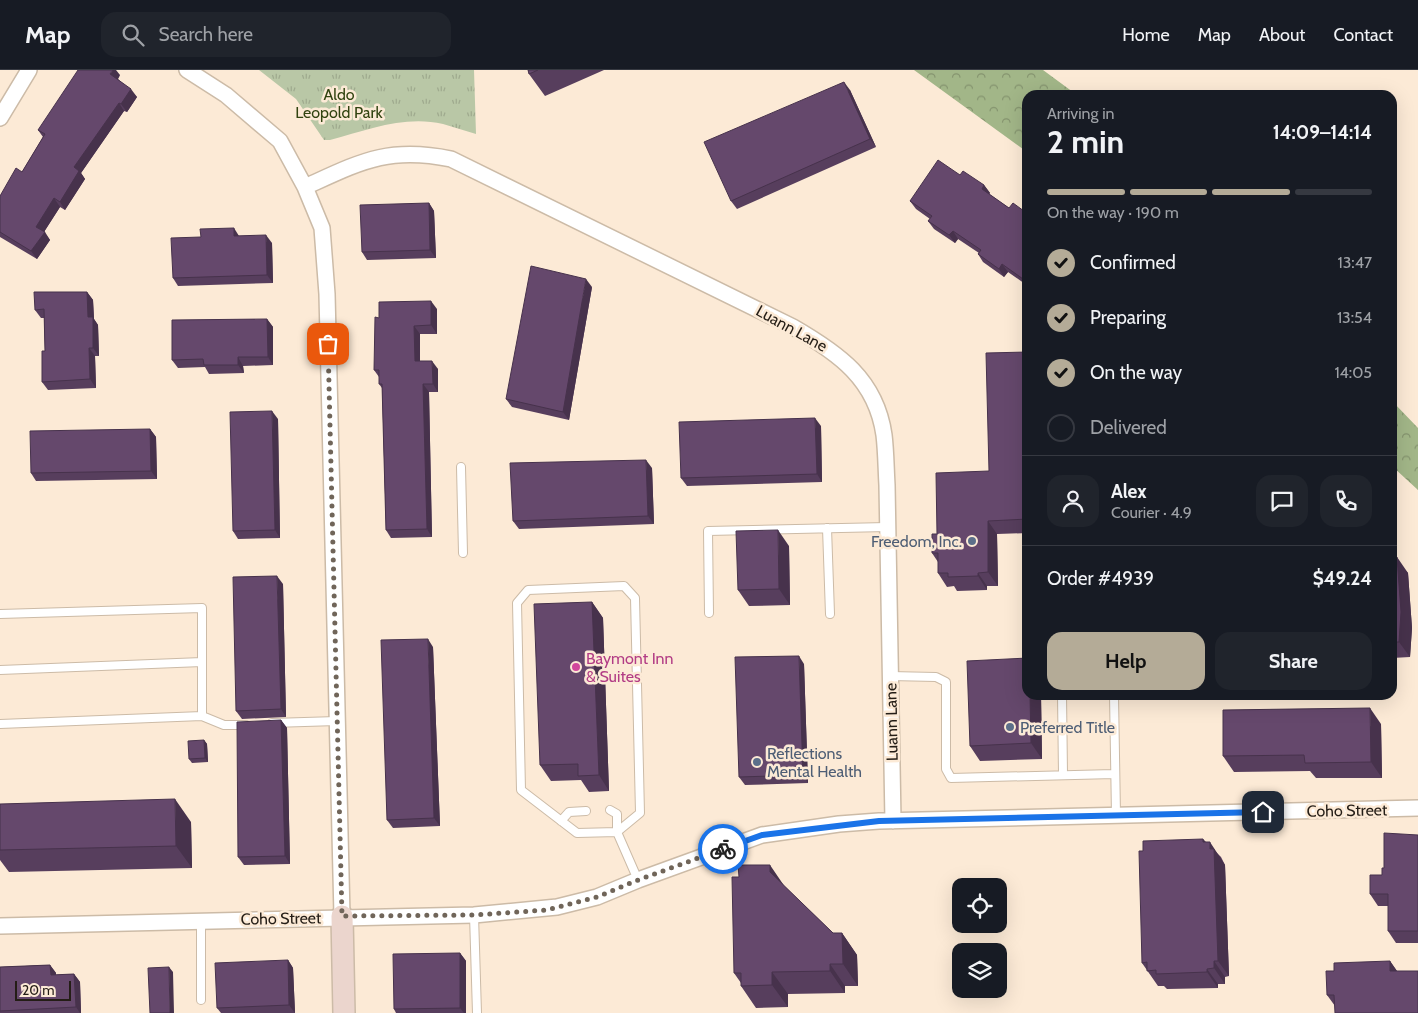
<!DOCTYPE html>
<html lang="en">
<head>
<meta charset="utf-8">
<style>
	body { margin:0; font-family:Cabin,sans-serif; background:#20242c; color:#f1f3f6; height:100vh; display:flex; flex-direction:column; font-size:19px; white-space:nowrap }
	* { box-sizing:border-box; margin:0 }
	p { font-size:16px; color:#9ea1a6 }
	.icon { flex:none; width:28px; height:28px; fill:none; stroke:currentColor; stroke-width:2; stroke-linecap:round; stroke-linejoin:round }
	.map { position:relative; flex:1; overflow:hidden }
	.panel { position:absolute; left:1022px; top:20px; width:375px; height:610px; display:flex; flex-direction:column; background:#171b24; border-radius:15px; box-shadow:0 5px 20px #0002 }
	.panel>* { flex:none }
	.controls { position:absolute; left:952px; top:808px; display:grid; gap:10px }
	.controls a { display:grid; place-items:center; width:55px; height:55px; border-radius:10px; background:#171b24; box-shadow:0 5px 20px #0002; font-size:25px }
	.scale { position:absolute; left:15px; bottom:12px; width:56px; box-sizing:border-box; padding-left:5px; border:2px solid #241d16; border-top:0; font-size:14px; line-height:18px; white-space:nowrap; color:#241d16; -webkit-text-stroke:4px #fcead6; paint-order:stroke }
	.pin { position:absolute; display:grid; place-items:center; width:42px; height:42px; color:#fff; margin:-21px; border-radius:10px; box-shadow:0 2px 8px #0006 }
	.courier { position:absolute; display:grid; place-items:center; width:50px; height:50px; margin:-25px; border:4px solid #1a73e8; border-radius:50%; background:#fff; color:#222; box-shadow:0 1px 6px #0007 }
	.headline em { font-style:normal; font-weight:700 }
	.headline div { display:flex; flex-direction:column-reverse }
	.headline { display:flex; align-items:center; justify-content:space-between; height:85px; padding:0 25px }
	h1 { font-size:32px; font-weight:700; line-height:38px }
	.bar { display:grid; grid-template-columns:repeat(4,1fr); gap:8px 5px; align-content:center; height:60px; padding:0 25px }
	.bar i { height:6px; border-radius:4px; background:#363941 }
	.bar .active { background:#b4ab97 }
	.bar p { grid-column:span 4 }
	.line { display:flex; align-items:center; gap:12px; padding:0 25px; border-top:1px solid #363941 }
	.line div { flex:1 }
	.round { display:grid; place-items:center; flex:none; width:52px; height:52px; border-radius:15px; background:#20242c }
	ol { padding:0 25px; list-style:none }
	li { display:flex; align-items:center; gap:15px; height:55px }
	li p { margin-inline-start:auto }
	li .icon { padding:5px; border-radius:50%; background:#b4ab97; color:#111; stroke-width:4 }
	li:last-child { color:#9ea1a6 }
	li i { width:28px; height:28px; border:2px solid #363941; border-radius:50% }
	.button { display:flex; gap:10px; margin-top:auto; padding:10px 25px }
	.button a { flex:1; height:58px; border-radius:15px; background:#b4ab97; color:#111; font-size:20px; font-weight:700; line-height:58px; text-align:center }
	.button a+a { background:#20242c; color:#f1f3f6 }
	header { display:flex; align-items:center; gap:30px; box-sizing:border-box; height:70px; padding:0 25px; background:#171b24; border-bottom:1px solid #363941 }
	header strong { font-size:24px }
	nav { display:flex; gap:28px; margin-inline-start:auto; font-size:18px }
	.search { width:350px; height:45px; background:#20242c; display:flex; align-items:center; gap:12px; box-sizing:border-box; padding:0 18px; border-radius:15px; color:#9ea1a6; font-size:19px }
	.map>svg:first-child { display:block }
	.forest { fill:url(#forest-crowns) }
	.park { fill:url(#park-tufts) }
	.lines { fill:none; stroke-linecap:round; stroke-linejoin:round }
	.lane-casing { stroke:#ccbba7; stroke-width:10 }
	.street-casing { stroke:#ccbba7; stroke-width:18 }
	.secondary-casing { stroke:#ccbba7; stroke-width:24 }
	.lane { stroke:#fff; stroke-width:8 }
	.street { stroke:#fff; stroke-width:15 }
	.secondary { stroke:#ebd5cd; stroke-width:21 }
	.wall { fill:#573e5d }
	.shaded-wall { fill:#47324c }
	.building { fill:#65486c; stroke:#47324c }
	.done { stroke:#706559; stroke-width:5; stroke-dasharray:0 9 }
	.route { stroke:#1a73e8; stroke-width:6 }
	.service-dot { fill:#5c6f8a; stroke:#fcead6; stroke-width:2 }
	.hotel-dot { fill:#d1479c; stroke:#fcead6; stroke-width:2 }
	.labels { text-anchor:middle; stroke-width:5; stroke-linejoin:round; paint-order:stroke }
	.park-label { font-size:16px; fill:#314310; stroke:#fcead6 }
	.street-label { font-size:16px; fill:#241d16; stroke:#fcead6 }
	.service-label { font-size:16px; fill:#4e5e75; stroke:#fcead6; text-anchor:start }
	.hotel-label { font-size:16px; fill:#b23c85; stroke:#fcead6; text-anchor:start }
</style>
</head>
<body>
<header>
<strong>Map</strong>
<div class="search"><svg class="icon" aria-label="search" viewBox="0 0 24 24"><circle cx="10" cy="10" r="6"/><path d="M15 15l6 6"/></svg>Search here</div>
<nav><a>Home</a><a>Map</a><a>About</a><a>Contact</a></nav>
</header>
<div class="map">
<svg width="1418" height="943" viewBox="0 0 1418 943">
	<defs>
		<pattern id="forest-crowns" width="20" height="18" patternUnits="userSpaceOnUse" patternTransform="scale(1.25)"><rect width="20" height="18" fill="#a2b688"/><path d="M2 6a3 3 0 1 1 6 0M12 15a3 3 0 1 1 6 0" fill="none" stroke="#84936e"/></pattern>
		<pattern id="park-tufts" width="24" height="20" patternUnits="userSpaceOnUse" patternTransform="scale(1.25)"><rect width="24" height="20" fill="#b9c7a6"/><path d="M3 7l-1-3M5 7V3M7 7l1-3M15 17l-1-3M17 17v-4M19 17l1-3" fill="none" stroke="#9faa8e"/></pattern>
	</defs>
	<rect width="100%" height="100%" fill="#fcead6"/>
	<path class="forest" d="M914,0H1043L1077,25H1028L1027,82Z
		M1393,332L1418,358V420L1393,397Z"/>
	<path class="park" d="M259,0H474L476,64C465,61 454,57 443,54C405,45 367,60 330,70H324L296,29Z"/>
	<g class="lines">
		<defs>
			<path id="lane" d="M461,397L463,483
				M827,458L830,544
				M709,543L708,461L887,457
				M0,544L202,538V646
				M0,600L202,592
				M890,606L936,607L946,612V699L951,708L1114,704
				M1062,625L1063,704
				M1114,625L1116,745
				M272,653L337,651
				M0,654L202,646L224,655H246
				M610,740L617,744V762L577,763L521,720L517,533L528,520L624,516L635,528L640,743L617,762L638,810
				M561,751L569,742L586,741
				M474,845L477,943
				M201,849V930"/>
			<path id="street" d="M187,0L226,25L280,71L305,117L322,158L327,224L342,846
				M0,48L29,0
				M305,117C360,92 388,76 451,89L793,257C838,283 876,309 884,365C886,381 886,399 887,415L893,751
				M0,856L474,845L557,837L597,827L638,810L762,765L839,754L879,751L1418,738"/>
			<path id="secondary" d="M342,846L344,943"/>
		</defs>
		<use href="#lane" class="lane-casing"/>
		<use href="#street" class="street-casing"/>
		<use href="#secondary" class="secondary-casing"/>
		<use href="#lane" class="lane"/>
		<use href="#street" class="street"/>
		<use href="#secondary" class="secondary"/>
	</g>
	<path class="wall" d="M528,0H604L545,26L529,4Z
		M120,5L118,9L137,27L127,42L124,41L81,103L85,109L65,140L60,137L44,162L50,170L37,189L0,167V126L22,102L43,67L38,60Z
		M850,20L876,77L737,139L731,131Z
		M960,105L984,115L990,123L989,124L1009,138L1028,144V216L1008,202L1004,207L983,192L978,184L979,183L958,169L955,173L934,159L928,151L930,149L916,139L910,131Z
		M429,133L434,141L436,188L367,190L362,182Z
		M239,166L272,173L273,213L178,216L173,208Z
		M592,217L569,350L512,337L506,329Z
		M87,222L93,230L94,249L98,255L99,286H95L96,318L48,320L42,312L45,281L44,248H41L35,240Z
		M437,239V264H420V291L438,299V322H429L432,467L391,468L386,460L382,318L379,314V307L374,300L379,248Z
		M267,249L273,257V295L243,296L244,303L209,304L205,297L178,298L172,290Z
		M1028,282V463L997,464L998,516H987V520L957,521L954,516L947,517L938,503V492L932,483L937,464L989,401Z
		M278,349L280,468L238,469L233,461Z
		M821,356L822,412L687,416L681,408Z
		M150,359L156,367L157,409L36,411L31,403Z
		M652,398L654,454L519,459L513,451Z
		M789,476L790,535L749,536L738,520Z
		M1392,487L1408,503L1412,558L1410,587L1392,588Z
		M283,514L286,647L242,649L236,641Z
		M592,532L603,548L609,721L589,722L581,710L551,711L540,695Z
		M433,577L440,756L393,758L387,750Z
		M804,594L808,713L745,715L739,707Z
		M1028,625H1041L1042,689L980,691L970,676Z
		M281,650L287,658L290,794L244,795L238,787Z
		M1381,654L1382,708H1316L1310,701L1234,702L1223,686Z
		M204,670L207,674L208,692L192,693L189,689Z
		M0,734L191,752L192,798L9,802L0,790Z
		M1418,765V873H1396L1388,861V836H1378L1370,824L1382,805L1384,798Z
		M1203,769L1221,787L1225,795L1229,906L1225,907V914H1218V918L1167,919L1164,916H1158L1142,893L1143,781Z
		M785,817L833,863H842L857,885L858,916H845V923L788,924V937L756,938L741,916V913L734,903Z
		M460,883L466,891V943H396L394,939Z
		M288,890L293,898L295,943H221L217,938Z
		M1390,891L1397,901L1335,936L1327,925L1334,901Z
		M50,895L56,903V905L74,904L80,912L81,943H0V897Z"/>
	<path class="shaded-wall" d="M113,0H116L120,5L116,12L110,4Z
		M844,12L850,20L876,77L870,69Z
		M131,19L137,27L127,42L121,34Z
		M119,33L124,41L81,103L85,109L65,140L60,132L74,97Z
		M984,115L990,123L987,127L982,119Z
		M54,128L60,137L42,165L36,157Z
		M429,133L434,141L436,188L430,180Z
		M234,158L239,166H234Z
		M953,161L958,169L955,173L949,165Z
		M45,162L50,170L37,189L31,181Z
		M266,165L272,173L273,213L267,205Z
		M1002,194L1008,202L1004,207L999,199Z
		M1028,203V215L1023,209Z
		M586,209L592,217L569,350L563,342Z
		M87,222L93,230L94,249L98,255L99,286L93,278L88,247Z
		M431,231L437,239V264L431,255Z
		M267,249L273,257V295L268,287Z
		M414,256L420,264V299L415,291Z
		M89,278L95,286L96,318L90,309Z
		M238,287L243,296L244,303L238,295Z
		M432,291L438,299V322L433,314Z
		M423,314L429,322L432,467L427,459Z
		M272,341L278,349L280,468L275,460Z
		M815,348L821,356L822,412L817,404Z
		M150,359L156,367L157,409L151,401Z
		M646,390L652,398L654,454L648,446Z
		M988,451L997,464L998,516L988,502Z
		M778,460L789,476L790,535L779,519Z
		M1397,487L1408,503L1412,558L1410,587L1399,572Z
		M978,503L987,516V520L978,506Z
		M277,506L283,514L286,647L281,639Z
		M592,532L603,548L609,721L599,705Z
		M428,569L433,577L440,756L434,748Z
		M799,586L804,594L808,713L803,705Z
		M1030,625H1041L1042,689L1031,673Z
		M1370,638L1381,654L1382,708L1371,692Z
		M281,650L287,658L290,794L285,786Z
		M204,670L207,674L208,692L205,688Z
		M175,729L191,752L192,798L176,776Z
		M1203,769L1210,779V772L1225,795L1229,906L1218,891Z
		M770,795L785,817L770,802Z
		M842,863L857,885L858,916L843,894Z
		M460,883L466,891V943H464L460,938Z
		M288,890L293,898L295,943L289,935Z
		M1214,891L1225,907V914L1214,898Z
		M1390,891L1401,907L1390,901Z
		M830,894L845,916V923L830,901Z
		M50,895L56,903V914L51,905Z
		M169,897L173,902L174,943H170Z
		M1207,899L1218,914V918L1207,902Z
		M772,902L788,924V937L772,915Z
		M74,904L80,912L81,943H80L76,937Z"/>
	<path class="building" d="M78,0H113L110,4L131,19L121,34L119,33L74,97L79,101L60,132L54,128L36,157L45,162L31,181L0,162V126L16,98L22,102L45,64L38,60Z
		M528,0H538L529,4Z
		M844,12L870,69L731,131L704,72Z
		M938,90L960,105L963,101L984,115L982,119L1009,138L1013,133L1028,144V203L1023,209L1002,194L999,199L978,184L981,180L953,161L949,165L928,151L932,146L910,131Z
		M429,133L430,180L362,182L360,135Z
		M234,158V166L266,165L267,205L173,208L171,168L201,167L200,159Z
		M531,196L586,209L563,342L506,329Z
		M34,222H87L88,247H93V278H89L90,309L42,312V281H45L44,239L35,240Z
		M431,231V255L414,256L415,291H432L433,314H423L427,459L386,460L382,314H379V300H374L375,247L379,248V232Z
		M267,249L268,287H238V295H204L203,289L172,290V250Z
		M1028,282V449L988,451V502L978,503V506L948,507V503H938V483H932V464H937L936,403L989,401L986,283Z
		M272,341L275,460L233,461L230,342Z
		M815,348L817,404L681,408L679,352Z
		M150,359L151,401L31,403L30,361Z
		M646,390L648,446L513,451L510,393Z
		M778,460L779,519L738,520L736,461Z
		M1392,487H1397L1401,542L1399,572H1392Z
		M277,506L281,639L236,641L233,507Z
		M592,532L599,705L578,706V694L540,695L534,534Z
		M428,569L434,748L387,750L381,570Z
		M799,586L803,705L739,707L735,587Z
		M1028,588V625H1030L1031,673L970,676L967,591Z
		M1370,638L1371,692L1305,693L1304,685L1223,686V640Z
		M281,650L285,786L238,787L237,652Z
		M204,670L205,688L189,689L188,671Z
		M175,729L176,776L0,780V734Z
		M1384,763L1418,765V861H1388V824H1370V805H1382V798H1384Z
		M1203,769V772H1210V779H1214L1218,891H1214V898L1207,899V902L1156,904V900L1147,901V892L1142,893L1139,781H1143V771Z
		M738,795H770V802L833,863H842L843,894H830V901L772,902V915L741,916V903H734L732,807H739Z
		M460,883V938L394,939L393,884Z
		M288,890L289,935L217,938L215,893Z
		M1390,891V901H1418V943H1335L1334,925H1327L1326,901H1334V893Z
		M50,895L51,905L74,904L76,937L0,941V897Z
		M169,897L170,943H150L148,898Z"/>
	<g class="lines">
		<path class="done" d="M328,274L342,846L474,845L547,840L597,827L638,810L723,779"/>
		<path class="route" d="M723,779L762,765L879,751L1263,742"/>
	</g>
	<g class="service-dot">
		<circle cx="972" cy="471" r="5"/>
		<circle cx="1010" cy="657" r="5"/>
		<circle cx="757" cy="692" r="5"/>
	</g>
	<circle class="hotel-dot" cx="576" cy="597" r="5"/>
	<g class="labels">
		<g class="park-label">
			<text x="339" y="30">Aldo<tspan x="339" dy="18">Leopold Park</tspan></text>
		</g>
		<g class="street-label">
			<text transform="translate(792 258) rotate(29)" y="6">Luann Lane</text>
			<text transform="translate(891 652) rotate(-91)" y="6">Luann Lane</text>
			<text transform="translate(1347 740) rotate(-1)" y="6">Coho Street</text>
			<text transform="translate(281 848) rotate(-1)" y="6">Coho Street</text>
		</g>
		<g class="service-label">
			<text x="962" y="477" text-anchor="end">Freedom, Inc.</text>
			<text x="1020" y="663">Preferred Title</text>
			<text x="767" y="689">Reflections<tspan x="767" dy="18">Mental Health</tspan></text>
		</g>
		<g class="hotel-label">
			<text x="586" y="594">Baymont Inn<tspan x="586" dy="18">&amp; Suites</tspan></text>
		</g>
	</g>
</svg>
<div class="controls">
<a><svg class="icon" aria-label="locate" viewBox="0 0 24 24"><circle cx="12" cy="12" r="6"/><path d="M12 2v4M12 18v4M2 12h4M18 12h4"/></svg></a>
<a><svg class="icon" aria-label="layers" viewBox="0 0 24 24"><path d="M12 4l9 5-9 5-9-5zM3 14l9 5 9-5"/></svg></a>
</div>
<div class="scale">20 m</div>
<div class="pin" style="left:328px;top:274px;background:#ea580c"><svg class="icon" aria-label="bag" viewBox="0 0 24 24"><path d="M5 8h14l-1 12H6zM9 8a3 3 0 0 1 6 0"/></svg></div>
<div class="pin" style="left:1263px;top:742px;background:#1f2937"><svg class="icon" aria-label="home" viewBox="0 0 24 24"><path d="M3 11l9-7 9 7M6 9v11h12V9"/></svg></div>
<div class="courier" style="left:723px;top:779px"><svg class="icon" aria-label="bike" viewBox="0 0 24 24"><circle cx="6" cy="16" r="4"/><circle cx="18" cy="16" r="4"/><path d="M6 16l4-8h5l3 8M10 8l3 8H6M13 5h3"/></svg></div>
<section class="panel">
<div class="headline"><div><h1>2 min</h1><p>Arriving in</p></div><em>14:09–14:14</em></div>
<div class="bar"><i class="active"></i><i class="active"></i><i class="active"></i><i></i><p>On the way · 190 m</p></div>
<ol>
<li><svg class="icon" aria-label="check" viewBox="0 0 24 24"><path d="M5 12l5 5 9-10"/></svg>Confirmed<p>13:47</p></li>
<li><svg class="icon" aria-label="check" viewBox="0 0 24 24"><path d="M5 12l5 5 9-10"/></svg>Preparing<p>13:54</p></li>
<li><svg class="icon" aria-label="check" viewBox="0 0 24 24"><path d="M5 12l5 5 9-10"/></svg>On the way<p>14:05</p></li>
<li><i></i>Delivered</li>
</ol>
<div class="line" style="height:90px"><a class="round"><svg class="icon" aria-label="person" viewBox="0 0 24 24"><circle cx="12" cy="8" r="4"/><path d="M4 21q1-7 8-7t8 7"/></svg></a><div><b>Alex</b><p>Courier · 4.9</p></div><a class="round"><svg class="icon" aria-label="chat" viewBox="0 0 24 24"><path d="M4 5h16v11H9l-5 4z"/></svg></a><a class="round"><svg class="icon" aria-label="phone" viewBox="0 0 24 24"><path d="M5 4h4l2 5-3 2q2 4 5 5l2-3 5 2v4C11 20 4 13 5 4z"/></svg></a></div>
<div class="line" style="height:65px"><div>Order #4939</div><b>$49.24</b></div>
<div class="button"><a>Help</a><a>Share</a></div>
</section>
</div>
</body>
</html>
